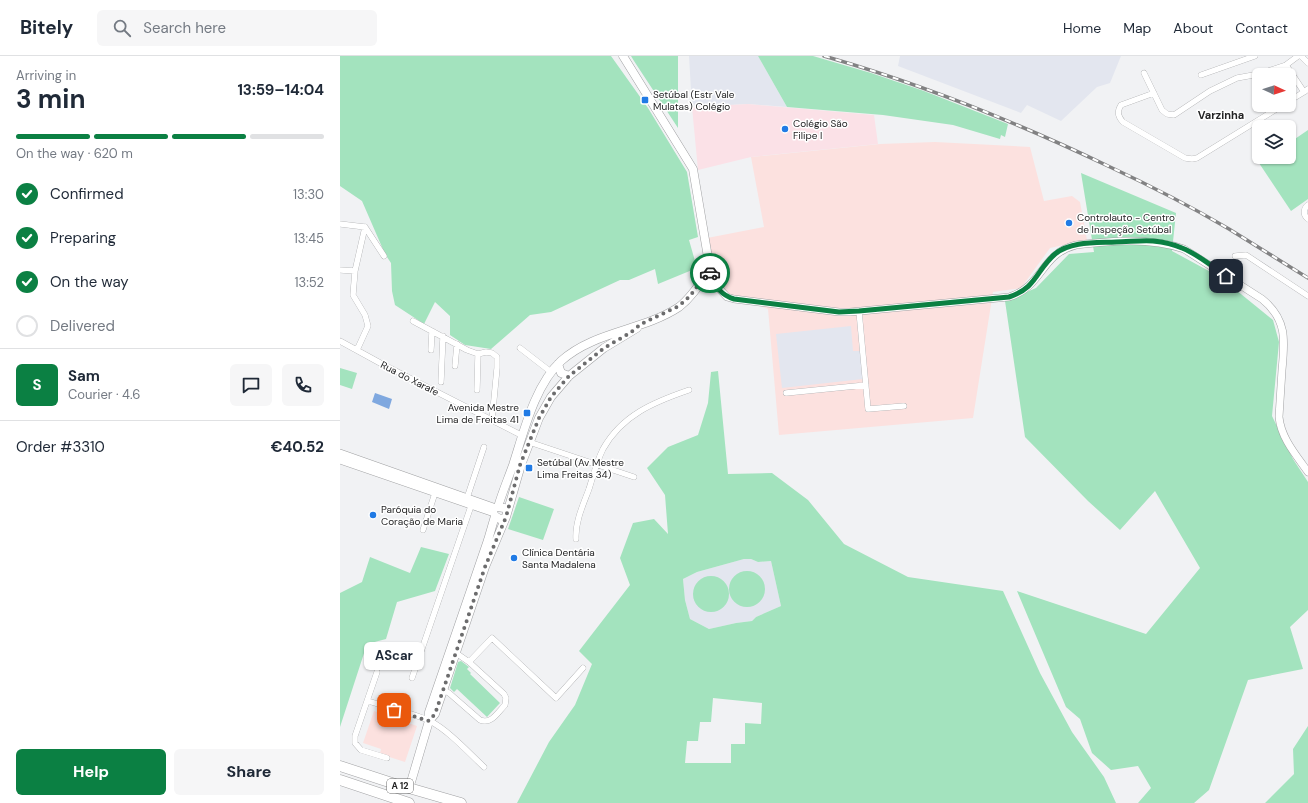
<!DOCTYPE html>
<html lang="en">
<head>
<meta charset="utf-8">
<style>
	body { margin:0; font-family:"DM Sans",sans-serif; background:#f6f6f7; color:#1f2937; height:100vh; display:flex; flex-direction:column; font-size:15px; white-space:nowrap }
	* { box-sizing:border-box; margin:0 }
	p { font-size:13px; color:#747a83 }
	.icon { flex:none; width:22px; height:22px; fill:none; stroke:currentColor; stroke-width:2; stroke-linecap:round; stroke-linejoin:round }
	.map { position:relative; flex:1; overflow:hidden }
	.details { display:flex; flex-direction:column; background:#fff; width:340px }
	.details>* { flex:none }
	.needle { width:26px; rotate:93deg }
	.controls { position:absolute; left:912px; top:12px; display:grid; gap:8px }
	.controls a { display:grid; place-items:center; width:44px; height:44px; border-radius:6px; background:#fff; box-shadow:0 1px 3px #0004; font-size:20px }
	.pin { position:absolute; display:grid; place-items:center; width:34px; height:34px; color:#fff; margin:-17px; border-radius:8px; box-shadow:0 2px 6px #0006 }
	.courier { position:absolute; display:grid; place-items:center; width:40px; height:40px; margin:-20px; border:3px solid #0b8043; border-radius:50%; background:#fff; color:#222; box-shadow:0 1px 5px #0007 }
	.bubble { position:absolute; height:28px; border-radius:6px; background:#fff; box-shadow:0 1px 3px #0004; font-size:13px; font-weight:700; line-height:28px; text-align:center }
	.headline em { font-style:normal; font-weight:700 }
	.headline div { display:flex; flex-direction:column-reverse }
	.headline { display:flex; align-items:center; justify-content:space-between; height:68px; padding:0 16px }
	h1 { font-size:26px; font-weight:700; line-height:30px }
	.bar { display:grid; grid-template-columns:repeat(4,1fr); gap:6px 4px; align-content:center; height:48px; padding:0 16px }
	.bar i { height:5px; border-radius:3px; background:#e0e1e3 }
	.bar .on { background:#0b8043 }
	.bar p { grid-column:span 4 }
	.line { display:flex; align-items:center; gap:10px; padding:0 16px; border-top:1px solid #e0e1e3 }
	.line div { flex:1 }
	.round { display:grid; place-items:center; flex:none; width:42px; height:42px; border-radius:6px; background:#f6f6f7 }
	ol { padding:0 16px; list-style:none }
	li { display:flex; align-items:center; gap:12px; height:44px }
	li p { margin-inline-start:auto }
	li .icon { padding:4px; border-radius:50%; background:#0b8043; color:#fff; stroke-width:4 }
	li:last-child { color:#747a83 }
	li i { width:22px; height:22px; border:2px solid #e0e1e3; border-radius:50% }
	.primary-button { display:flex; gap:8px; margin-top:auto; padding:8px 16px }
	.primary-button a { flex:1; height:46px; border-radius:6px; background:#0b8043; color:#fff; font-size:16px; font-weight:700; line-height:46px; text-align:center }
	.primary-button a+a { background:#f6f6f7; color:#1f2937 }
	header { display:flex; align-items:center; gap:24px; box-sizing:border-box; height:56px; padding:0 20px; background:#fff; border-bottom:1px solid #e0e1e3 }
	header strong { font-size:19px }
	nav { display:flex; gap:22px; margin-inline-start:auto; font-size:14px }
	.search { width:280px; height:36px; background:#f6f6f7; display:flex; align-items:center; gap:10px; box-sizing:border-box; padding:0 14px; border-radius:6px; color:#747a83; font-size:15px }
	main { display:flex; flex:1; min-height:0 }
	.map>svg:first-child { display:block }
	.commercial { fill:#fce1df }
	.built { fill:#e3e6ef }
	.education { fill:#fbe1e7 }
	.green { fill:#a3e3be; fill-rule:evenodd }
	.water { fill:#7fa8df }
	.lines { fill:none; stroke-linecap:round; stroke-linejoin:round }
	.minor-casing { stroke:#a0a1a3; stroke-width:6 }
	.tertiary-casing { stroke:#a0a1a3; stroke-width:8 }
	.secondary-casing { stroke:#a0a1a3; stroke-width:9 }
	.motorway-casing { stroke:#a0a1a3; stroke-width:11 }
	.minor { stroke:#fff; stroke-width:5.5 }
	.tertiary { stroke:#fff; stroke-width:7 }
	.secondary { stroke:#fff; stroke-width:8 }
	.motorway { stroke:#fff; stroke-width:10 }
	.rail-casing { stroke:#828283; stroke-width:3.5 }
	.rail { stroke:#fff; stroke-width:2; stroke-dasharray:6; stroke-linecap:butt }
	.done { stroke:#6c6c6d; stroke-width:4; stroke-dasharray:0 7.2 }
	.route { stroke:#0b8043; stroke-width:5 }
	.poi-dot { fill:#217be5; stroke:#fff; stroke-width:1.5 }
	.labels { text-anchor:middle; stroke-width:3; stroke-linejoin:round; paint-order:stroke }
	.shield { fill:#fff; stroke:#666; stroke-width:1 }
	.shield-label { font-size:9px; font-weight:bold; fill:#242425 }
	.poi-label { font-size:10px; fill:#242425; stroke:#fff; text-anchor:start }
	.street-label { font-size:10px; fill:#242425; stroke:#fff }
	.neighbourhood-label { font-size:11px; font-weight:bold; fill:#242425; stroke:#fff }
</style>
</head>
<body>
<header>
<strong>Bitely</strong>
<div class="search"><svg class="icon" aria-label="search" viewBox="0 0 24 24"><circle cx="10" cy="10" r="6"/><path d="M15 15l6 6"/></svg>Search here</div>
<nav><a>Home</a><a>Map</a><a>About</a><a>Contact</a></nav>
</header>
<main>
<section class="details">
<div class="headline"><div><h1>3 min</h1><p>Arriving in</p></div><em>13:59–14:04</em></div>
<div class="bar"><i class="on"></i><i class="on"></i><i class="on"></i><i></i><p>On the way · 620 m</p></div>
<ol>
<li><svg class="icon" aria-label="check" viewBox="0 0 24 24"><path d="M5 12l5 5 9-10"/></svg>Confirmed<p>13:30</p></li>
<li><svg class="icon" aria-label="check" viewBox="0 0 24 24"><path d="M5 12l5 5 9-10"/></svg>Preparing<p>13:45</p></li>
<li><svg class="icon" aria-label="check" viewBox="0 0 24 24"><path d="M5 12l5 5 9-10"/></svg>On the way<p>13:52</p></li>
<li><i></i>Delivered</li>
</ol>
<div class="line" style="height:72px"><b class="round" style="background:#0b8043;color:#fff">S</b><div><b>Sam</b><p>Courier · 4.6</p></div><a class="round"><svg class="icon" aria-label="chat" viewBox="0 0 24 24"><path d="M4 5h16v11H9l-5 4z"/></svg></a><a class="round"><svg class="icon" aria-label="phone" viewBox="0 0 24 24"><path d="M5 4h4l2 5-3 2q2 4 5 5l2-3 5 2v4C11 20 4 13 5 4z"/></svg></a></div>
<div class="line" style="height:52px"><div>Order #3310</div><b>€40.52</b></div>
<div class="primary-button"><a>Help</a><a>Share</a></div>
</section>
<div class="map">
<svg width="968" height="747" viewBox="0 0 968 747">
	<rect width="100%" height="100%" fill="#f1f2f4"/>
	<path class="commercial" d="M595,86L690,91L704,145L732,140L740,146L747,184L710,192L681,232L653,236L633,362L439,379L428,253L388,238L377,227L374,219L367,182L424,171L411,101L540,88Z
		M34,655L77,670L65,706L40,698L41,693L23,687Z"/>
	<path class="built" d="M349,0H418L447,51L408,48L352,51Z
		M560,0H781L770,27L757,31L721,65L687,49L681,57L558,10Z
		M511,270L513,295H520L523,323L442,332L436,278Z
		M404,503H411L418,506L431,505L441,550L416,561L412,565L396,567L369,573L350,563L345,544L343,523L357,516Z"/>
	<path class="education" d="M408,48L534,59L538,88L411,101L358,114L352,51Z"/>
	<path class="green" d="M0,0H271L308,52L347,116L358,181L349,184L357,212L318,228L315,213L289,224H280L211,256L190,259L151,293L125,289L110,279V260L95,246L84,268L55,249L52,235L51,207L45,198L22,145L0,130Z
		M291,0H338V72L294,5Z
		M418,0H473L531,17L584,35L668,68L665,81L661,79L660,83L613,69L543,59L447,51Z
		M968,74V143L951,155L919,107L928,101H949V87Z
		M741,117L836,157L832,195L880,221L933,264L939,286L932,360L953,403L968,426V554L950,571L963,613L908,624L869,734L854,747H798L811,732L798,710L771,714L752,697L740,663L726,651L677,535L806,578L860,512L815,435L780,474L748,445L685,381L665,245L696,232L729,198L754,196Z
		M0,312L17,317L12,333L0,329Z
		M378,315L388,418L432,417L468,444L504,488L568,521L663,535L700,617L732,676L764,721L776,747H177L209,686L235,649L252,608L239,595L290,529L280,502L293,467L314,463L328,478L325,439L307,412L328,391L358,379L368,347L371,316ZM404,503H411L418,506L431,505L441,550L416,561L412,565L396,567L369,573L350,563L345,544L343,523L357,516ZM373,642L422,647L421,668L405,667V688H391V707H345L347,685H358L360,666H371Z
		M179,441L214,453L203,484L168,473Z
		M81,491L109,498L95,535L57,546L46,583L27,588L0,671V537L22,526L30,501L70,517Z
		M389 533a18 18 0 1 1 36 0a18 18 0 1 1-36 0Z
		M353 538a18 18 0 1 1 36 0a18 18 0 1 1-36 0Z
		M121,605L129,611L127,613L131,617L130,618L160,647L147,661L117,633L114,636L110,632L118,606Z
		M968,670V747H925L954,718L953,693Z"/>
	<path class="water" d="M35,337L52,343L49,353L32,346Z"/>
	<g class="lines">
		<defs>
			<path id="minor" d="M958,0L946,9L964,36L968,33
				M961,0L968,7
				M804,17L822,54L827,58L834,59L870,35L897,22L919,18L946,9
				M861,19L915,0
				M814,37L781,49C777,55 778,61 783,66L845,102L852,103L857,102L943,49
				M949,45L964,36
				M968,149C963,153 963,159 968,163
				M0,168L25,171
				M25,171L44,200
				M895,200L906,199L968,240
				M0,214L15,215
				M519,255L528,353L564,350
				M73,265L127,294L138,298L146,296L152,297L157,301V312L152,364
				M0,285L42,308L183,380
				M180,292L211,316
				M17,294L28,270L25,259L13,239L15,215L25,171
				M91,294L92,275
				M115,310L117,288
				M101,326L103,280
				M137,334L138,298
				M446,337L526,329
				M189,386L294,421
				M127,442L144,391
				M83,474L95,437
				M236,483C235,466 243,449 249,433C253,420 257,405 263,393C282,359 314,346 349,334
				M129,606L152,582L216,642L243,612
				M37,616L15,680V687L21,694L47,702
				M72,622L131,450
				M103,634L109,637L140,664C151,669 158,656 165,649L166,642L164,638L129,606L116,597
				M28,645C47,651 72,657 90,665C108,674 129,697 144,711"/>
			<path id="tertiary" d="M370,213L372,225L387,241L394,243L499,256H510L669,241C704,230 700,198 736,189C771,185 810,181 844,193L922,243C947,263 945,284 942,314C941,329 940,345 939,361C941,382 956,399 968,416
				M0,397L156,452L158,451
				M0,404L154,457L155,460"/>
			<path id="secondary" d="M218,308L221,317L229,320
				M167,455L164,452L158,451C162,437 168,423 173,409C184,375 195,329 221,305C254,275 303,275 339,251C352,241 361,226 370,213L353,113L283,0
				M89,665L95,658L145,511L166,461L181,409L199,362L211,341L229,320L264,292L297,272
				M71,726L89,665V656L148,484L155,460L160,463L165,462"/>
			<path id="motorway" d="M0,710L55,728L121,747
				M0,724L69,747"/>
		</defs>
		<use href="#minor" class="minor-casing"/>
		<use href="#tertiary" class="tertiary-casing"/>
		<use href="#secondary" class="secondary-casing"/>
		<use href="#motorway" class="motorway-casing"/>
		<use href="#minor" class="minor"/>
		<use href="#tertiary" class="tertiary"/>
		<use href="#secondary" class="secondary"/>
		<use href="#motorway" class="motorway"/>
		<defs>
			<path id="rail" d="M484,0C582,28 676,66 768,110C809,129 850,150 889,173C915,189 942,206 968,222"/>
		</defs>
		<use href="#rail" class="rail-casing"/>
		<use href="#rail" class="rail"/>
	</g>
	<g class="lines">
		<path class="done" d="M54,654L89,665L95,658L145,511L166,461L180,409L199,362L211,341L229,320L264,292L290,277L301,268L339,250L350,240L370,213V217"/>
		<path class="route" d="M370,217C372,229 383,240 394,243L499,256L519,255L669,241C697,232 696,214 715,198C731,185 756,187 776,186C788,186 801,184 813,185C823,186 833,188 842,192C856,197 873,211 886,220"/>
	</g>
	<g class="poi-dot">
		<rect x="301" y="40" width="8" height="8" rx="2"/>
		<circle cx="445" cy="73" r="4"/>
		<circle cx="729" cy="167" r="4"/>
		<rect x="183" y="353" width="8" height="8" rx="2"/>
		<rect x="185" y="408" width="8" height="8" rx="2"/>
		<circle cx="33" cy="459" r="4"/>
		<circle cx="174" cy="502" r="4"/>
	</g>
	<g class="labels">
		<rect class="shield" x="47" y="723" width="26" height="14" rx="3"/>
		<g class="shield-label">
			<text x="60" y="733">A 12</text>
		</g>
		<g class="poi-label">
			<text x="313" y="42">Setúbal (Estr Vale<tspan x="313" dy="12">Mulatas) Colégio</tspan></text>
			<text x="453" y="71">Colégio São<tspan x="453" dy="12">Filipe I</tspan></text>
			<text x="737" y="165">Controlauto - Centro<tspan x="737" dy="12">de Inspeção Setúbal</tspan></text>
			<text x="179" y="355" text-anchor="end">Avenida Mestre<tspan x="179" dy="12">Lima de Freitas 41</tspan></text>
			<text x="197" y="410">Setúbal (Av Mestre<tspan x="197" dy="12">Lima Freitas 34)</tspan></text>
			<text x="41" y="457">Paróquia do<tspan x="41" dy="12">Coração de Maria</tspan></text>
			<text x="182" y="500">Clínica Dentária<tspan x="182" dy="12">Santa Madalena</tspan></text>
		</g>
		<g class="street-label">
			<text transform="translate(70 322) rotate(27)" y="4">Rua do Xarafe</text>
		</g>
		<g class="neighbourhood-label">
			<text x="881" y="63">Varzinha</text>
		</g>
	</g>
</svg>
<div class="controls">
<a><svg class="needle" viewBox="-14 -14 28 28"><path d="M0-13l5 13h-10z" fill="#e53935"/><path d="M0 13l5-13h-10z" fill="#747a83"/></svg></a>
<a><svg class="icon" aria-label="layers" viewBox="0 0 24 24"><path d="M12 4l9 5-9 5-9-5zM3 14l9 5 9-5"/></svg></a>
</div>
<div class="pin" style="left:54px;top:654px;background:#ea580c"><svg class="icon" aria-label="bag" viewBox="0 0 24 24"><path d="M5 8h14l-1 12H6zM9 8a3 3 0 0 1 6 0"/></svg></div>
<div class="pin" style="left:886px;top:220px;background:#1f2937"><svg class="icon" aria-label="home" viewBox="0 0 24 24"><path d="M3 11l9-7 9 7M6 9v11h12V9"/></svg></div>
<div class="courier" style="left:370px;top:217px"><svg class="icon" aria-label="car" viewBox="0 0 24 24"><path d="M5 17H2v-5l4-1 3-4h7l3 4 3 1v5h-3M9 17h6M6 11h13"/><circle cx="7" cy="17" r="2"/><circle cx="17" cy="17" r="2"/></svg></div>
<div class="bubble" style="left:24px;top:586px;width:60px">AScar</div>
</div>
</main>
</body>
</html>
